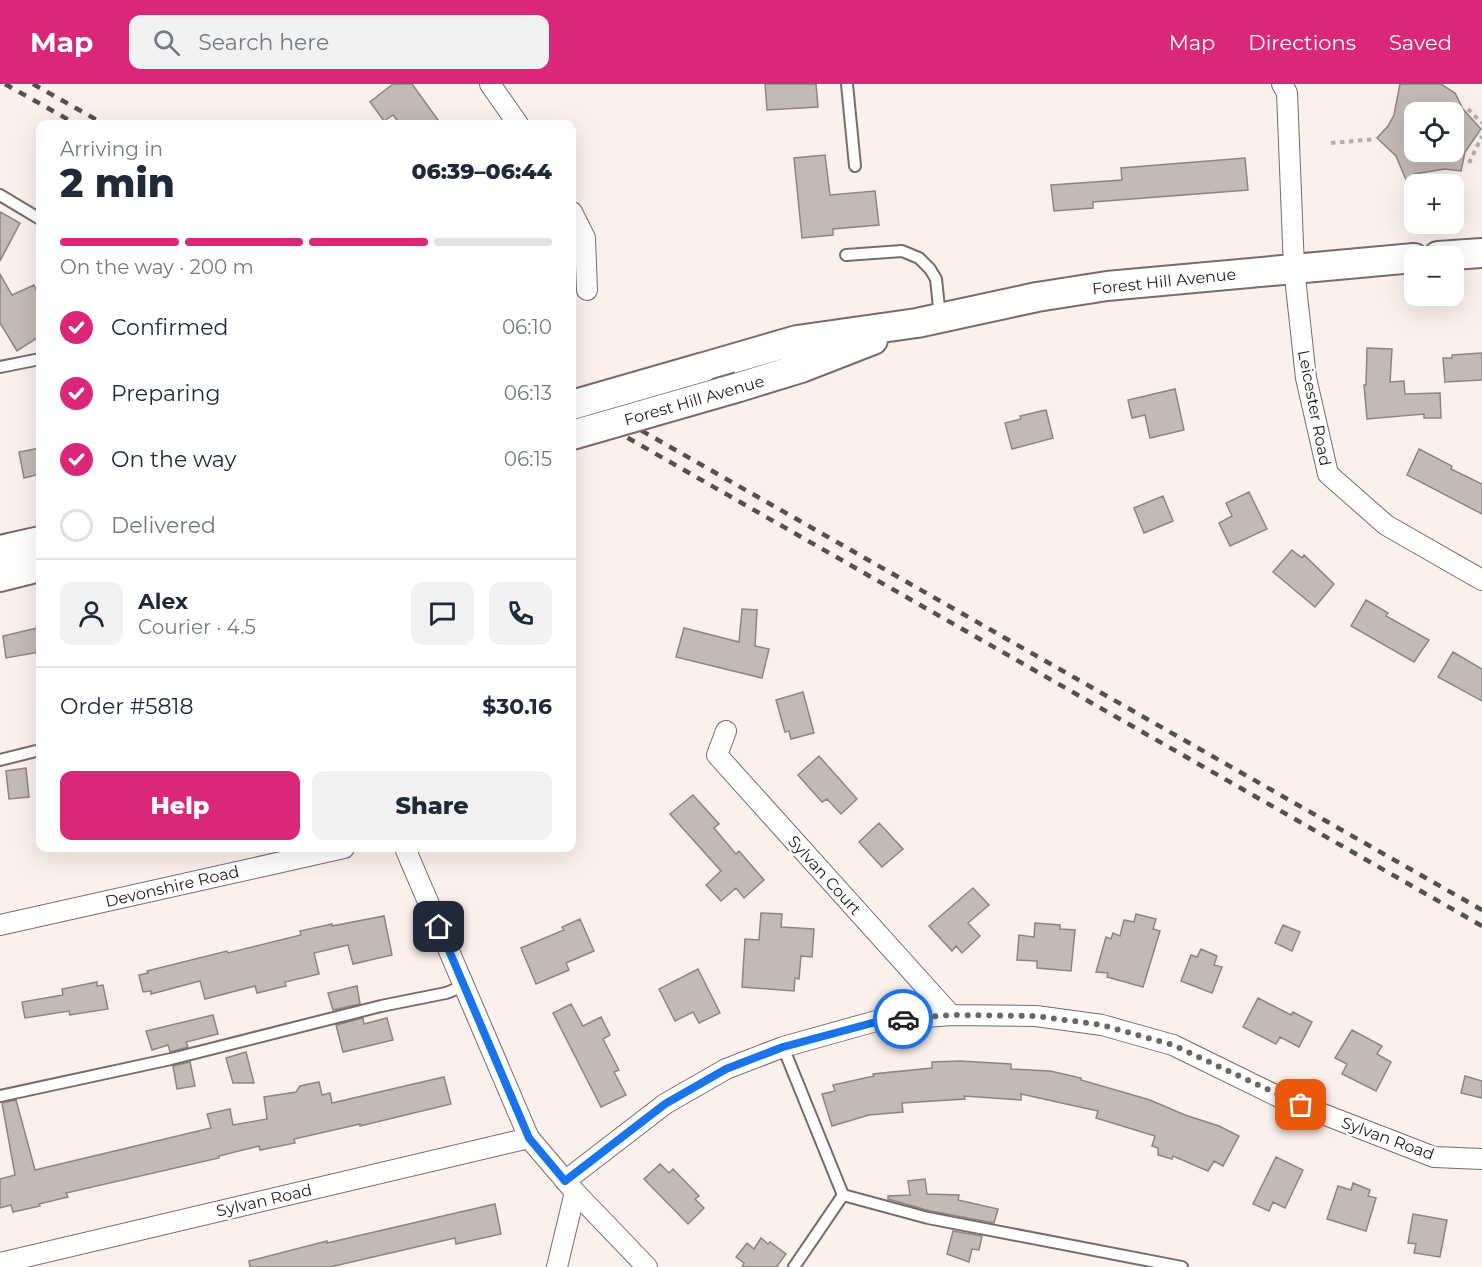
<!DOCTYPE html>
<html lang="en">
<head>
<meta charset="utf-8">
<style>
	body { margin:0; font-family:Montserrat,sans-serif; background:#f2f2f3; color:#1f2937; height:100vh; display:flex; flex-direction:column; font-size:22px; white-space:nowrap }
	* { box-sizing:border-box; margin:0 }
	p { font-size:20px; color:#747a83 }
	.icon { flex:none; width:33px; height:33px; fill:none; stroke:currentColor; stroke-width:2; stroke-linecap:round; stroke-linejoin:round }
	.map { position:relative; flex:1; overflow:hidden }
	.drawer { position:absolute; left:36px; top:36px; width:540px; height:732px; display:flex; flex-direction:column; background:#fff; border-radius:12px; box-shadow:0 6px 24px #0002 }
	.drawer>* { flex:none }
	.fabs { position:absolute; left:1404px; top:18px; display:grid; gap:12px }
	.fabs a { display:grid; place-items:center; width:60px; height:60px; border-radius:12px; background:#fff; box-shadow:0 6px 24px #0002; font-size:30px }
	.pin { position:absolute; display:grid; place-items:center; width:51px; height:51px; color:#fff; margin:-26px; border-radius:12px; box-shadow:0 3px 9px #0006 }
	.courier { position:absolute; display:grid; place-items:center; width:60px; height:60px; margin:-30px; border:4px solid #1a73e8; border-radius:50%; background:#fff; color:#222; box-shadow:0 2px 8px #0007 }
	.summary em { font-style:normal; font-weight:800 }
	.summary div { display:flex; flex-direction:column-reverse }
	.summary { display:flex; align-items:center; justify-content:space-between; height:102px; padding:0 24px }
	h1 { font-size:39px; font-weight:800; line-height:45px }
	.bar { display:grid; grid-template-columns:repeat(4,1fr); gap:9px 6px; align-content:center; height:72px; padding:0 24px }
	.bar i { height:8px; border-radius:4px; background:#e0e1e3 }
	.bar .current { background:#db2777 }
	.bar p { grid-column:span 4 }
	.line { display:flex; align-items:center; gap:15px; padding:0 24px; border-top:2px solid #e0e1e3 }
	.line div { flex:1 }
	.round { display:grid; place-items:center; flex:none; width:63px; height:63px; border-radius:12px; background:#f2f2f3 }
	ol { padding:0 24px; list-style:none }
	li { display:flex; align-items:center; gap:18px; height:66px }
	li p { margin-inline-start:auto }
	li .icon { padding:6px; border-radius:50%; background:#db2777; color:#fff; stroke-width:4 }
	li:last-child { color:#747a83 }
	li i { width:33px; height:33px; border:3px solid #e0e1e3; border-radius:50% }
	.cta { display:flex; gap:12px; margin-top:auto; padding:12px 24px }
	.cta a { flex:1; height:69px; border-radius:12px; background:#db2777; color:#fff; font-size:24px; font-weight:800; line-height:69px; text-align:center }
	.cta a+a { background:#f2f2f3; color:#1f2937 }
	header { display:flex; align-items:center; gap:36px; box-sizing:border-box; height:84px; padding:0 30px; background:#db2777; color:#fff }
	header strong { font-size:28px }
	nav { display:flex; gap:33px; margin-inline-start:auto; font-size:21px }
	.search { width:420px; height:54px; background:#f2f2f3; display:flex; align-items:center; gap:15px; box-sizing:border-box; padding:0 21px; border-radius:12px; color:#747a83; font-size:22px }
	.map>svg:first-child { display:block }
	.building { fill:#c3b9b5; stroke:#8e8481; stroke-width:1.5; fill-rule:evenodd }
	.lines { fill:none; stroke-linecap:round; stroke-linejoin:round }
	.service-casing { stroke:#766d6a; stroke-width:14 }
	.minor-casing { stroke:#766d6a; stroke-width:22 }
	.secondary-casing { stroke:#766d6a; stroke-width:32 }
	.path { stroke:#b6adaa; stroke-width:4; stroke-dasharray:4.5 4.5; stroke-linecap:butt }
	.service { stroke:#fff; stroke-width:10 }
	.minor { stroke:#fff; stroke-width:20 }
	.secondary { stroke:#fff; stroke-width:28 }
	.rail { stroke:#554f4d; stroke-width:4.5; stroke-dasharray:8 8; stroke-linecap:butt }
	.secondary-bridge-casing { stroke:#766d6a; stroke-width:32; stroke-linecap:butt }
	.secondary-bridge { stroke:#fff; stroke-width:28 }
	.done { stroke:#6d6664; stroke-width:6; stroke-dasharray:0 10.8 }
	.route { stroke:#1a73e8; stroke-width:8 }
	.labels { text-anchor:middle; stroke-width:5; stroke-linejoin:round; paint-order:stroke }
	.street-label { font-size:16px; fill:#201c1a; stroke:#fff }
</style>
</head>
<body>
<header>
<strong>Map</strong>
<div class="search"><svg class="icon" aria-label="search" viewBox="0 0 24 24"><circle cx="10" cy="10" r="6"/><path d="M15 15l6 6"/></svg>Search here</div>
<nav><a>Map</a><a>Directions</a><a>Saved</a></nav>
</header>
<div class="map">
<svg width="1482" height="1183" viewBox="0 0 1482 1183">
	<rect width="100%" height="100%" fill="#fbf0ec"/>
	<path class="building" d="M393,0H412L441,40H400L393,31L384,37L370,18Z
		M765,0H816L818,23L767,26Z
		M1400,0H1441L1455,9L1463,25L1481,45L1465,68L1461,87L1445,85L1414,90V115L1396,72L1377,54L1388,42L1394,31ZM1414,28H1454V68H1414Z
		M825,71L830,111L875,107L879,141L833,145V151L802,154L794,74Z
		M1245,74L1248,106L1093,118V124L1054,127L1051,101L1122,96L1121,84Z
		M0,128L20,139L0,177Z
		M0,190L12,211L34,201L40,215V252L17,267L0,239Z
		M1367,264L1392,265L1390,298L1404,297L1405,310L1440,309L1441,334H1424V330L1367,335L1364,301H1366Z
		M1482,269V296L1445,298L1443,274H1452V271Z
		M1175,305L1184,346L1150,354L1145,331L1132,334L1128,316Z
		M1046,326L1053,354L1012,365L1005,339L1021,335L1020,332Z
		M40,364V390L24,394L19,368Z
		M1419,365L1452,382L1451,385L1482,400V430L1407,391Z
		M1249,408L1267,445L1230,462L1219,439L1232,432L1226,419Z
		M1163,412L1173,437L1144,449L1134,424Z
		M1292,466L1302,474L1304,471L1334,500L1315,523L1273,488Z
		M1366,516L1388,529L1386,532L1429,556L1414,578L1351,542Z
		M742,525L757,526L755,562L769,565L762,594L676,573L684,544L739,558Z
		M37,544L40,568L6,574L3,552Z
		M1453,568L1482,585V617L1438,593Z
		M803,608L814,649L791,655L789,647L785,648L776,616Z
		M819,672L857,715L841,730L827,715L822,718L798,691Z
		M26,684L29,713L9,715L6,687Z
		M693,711L719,740L714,744L736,770L739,767L764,796L744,814L736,804L721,817L706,801L721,787L670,730Z
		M879,739L903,765L882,783L859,758Z
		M973,804L989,821L968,839L980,852L962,869L956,862L952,867L929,842Z
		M761,829L782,830L781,843L814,845L812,873L801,872L799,895L795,894L794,907L742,903L745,855L759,856Z
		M1136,830L1156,835L1153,845L1160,847L1143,903L1107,893L1108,889L1096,888L1106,853L1111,855L1113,849L1120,852L1124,836L1134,838Z
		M384,832L392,871L353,880L348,861L314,869L319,890L285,898L286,902L257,909L255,902L205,915L200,897L151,910V907L143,908L139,891L148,889L147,887L227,867L228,869L301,851L300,847L332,840V842Z
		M580,835L594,867L566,879L569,886L536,900L521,864L564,846L562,843Z
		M1035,839L1060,841V845L1075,846L1071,887L1037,884V877L1017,876L1019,851L1034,853Z
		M1283,841L1300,848L1292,867L1275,859Z
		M1201,865L1217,872L1214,881L1222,883L1212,909L1181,897L1191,871L1197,873Z
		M698,885L720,929L699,939L693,928L675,937L659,905Z
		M97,898V902L103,901L108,925L70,931L69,927L25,934L22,918L63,911L62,905Z
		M357,902L360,920L333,926L328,909Z
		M1258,914L1291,931L1293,928L1312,938L1299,963L1280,953L1276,960L1243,943Z
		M571,920L583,942L601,933L610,951L603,955L619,986L614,988L626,1011L601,1023L553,929Z
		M213,931L218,950L186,958L188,963L170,968L168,961L152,966L146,947Z
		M363,934L364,940L387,934L393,956L343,968L336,941Z
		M1352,946L1382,962L1377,970L1391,978L1376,1007L1342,990L1347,980L1335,974Z
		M246,968L254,999H233L226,974Z
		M960,977L1011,980V985L1050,987L1081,994V996L1150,1016L1185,1031L1219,1042L1239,1052L1223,1082L1214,1077L1208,1087L1173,1072L1172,1075L1158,1071V1064L1152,1062L1155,1052L1096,1034L1098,1027L1021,1010V1016L964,1012L965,1015L902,1019L903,1028L869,1031L832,1042L822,1010L835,1007L833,1001L874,992L873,990L932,984V978Z
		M190,978L195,1002L177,1005L173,982Z
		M1465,992L1482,997V1014L1461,1009Z
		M444,993L451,1020L360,1042V1040L294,1055L295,1059L260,1066L259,1062L219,1072V1074L66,1109L68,1113L39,1120L40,1122L13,1128L11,1121L0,1124V1095L15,1091L2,1019L16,1016L35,1086L211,1044L207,1030L230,1025L233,1041L267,1035L264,1013L296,1008L300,1002L319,998L322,1011L330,1009L332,1019Z
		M1276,1073L1303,1086L1285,1124L1273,1118L1269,1127L1253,1120Z
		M660,1080L669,1089L673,1085L699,1112L695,1115L704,1124L688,1140L644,1095Z
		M925,1095L927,1110L959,1111L958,1116L998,1125L994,1139L930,1127L888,1115V1112L910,1111L908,1097Z
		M1353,1099L1370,1106L1368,1112L1376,1114L1366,1147L1327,1135L1338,1102L1351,1106Z
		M495,1120L501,1150L456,1160L455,1154L330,1183H250L249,1177L327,1157V1159Z
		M1413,1130L1447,1136L1440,1173L1414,1169L1416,1160L1408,1159Z
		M953,1147L982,1152L979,1166L972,1165L969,1178L947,1170Z
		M761,1154L768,1160L770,1158L786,1170L777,1182L778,1183H742L744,1179L736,1173L747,1159L754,1165Z"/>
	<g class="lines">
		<defs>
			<path id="service" d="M847,0L855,82
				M0,111L40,135
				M846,171L902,167L919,174L930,185L936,195L940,233
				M0,283L40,275
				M0,676L40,666
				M783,963L843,1111L794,1183
				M0,1012L171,975L381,922L446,909L464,902
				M843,1111L928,1134L1182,1183"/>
			<path id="minor" d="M490,0L518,40
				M1282,0L1287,9L1294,184L1306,294L1328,390L1386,441L1482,496
				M572,128L585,154L587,206
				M726,647L717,671L951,931
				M405,764L529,1054L575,1108L647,1183
				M0,841L344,764
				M565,1097L665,1020L726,985L783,963L876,937L951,931L1036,932L1102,941L1173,961L1279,1013L1434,1073L1482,1075
				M0,1179L529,1054
				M557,1183L575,1108"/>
			<path id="secondary" d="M1438,172L1482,169
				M704,283L797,256L917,239L1037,213L1107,202L1414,174
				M739,303L801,284L873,256
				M0,466L40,457
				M0,493L40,483"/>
		</defs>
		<use href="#service" class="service-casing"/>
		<use href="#minor" class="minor-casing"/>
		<use href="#secondary" class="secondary-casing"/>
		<path class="path" d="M1468,25L1482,39
			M1331,59L1376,55
			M1469,79L1482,52"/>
		<use href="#service" class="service"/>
		<use href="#minor" class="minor"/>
		<use href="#secondary" class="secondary"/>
		<path class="rail" d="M5,0L76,40
			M33,0L104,40
			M572,307L1482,826
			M572,322L1482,842"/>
		<defs>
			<path id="secondary-bridge" d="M572,321L704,283
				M572,351L739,303"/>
		</defs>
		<use href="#secondary-bridge" class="secondary-bridge-casing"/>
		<use href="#secondary-bridge" class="secondary-bridge"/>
	</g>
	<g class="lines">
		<path class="done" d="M903,935L951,931L1036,932L1102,941L1173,961L1301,1021"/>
		<path class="route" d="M439,843L529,1054L565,1097L665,1020L726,985L783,963L876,938L903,935"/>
	</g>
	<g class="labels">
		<g class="street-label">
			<text transform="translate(1164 197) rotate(-6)" y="6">Forest Hill Avenue</text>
			<text transform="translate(694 316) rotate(-16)" y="6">Forest Hill Avenue</text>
			<text transform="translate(1315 324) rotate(79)" y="6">Leicester Road</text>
			<text transform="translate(825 791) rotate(48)" y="6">Sylvan Court</text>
			<text transform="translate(172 802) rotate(-13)" y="6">Devonshire Road</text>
			<text transform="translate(1388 1054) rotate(20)" y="6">Sylvan Road</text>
			<text transform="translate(264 1116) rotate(-13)" y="6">Sylvan Road</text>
		</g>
	</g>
</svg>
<div class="fabs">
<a><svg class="icon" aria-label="locate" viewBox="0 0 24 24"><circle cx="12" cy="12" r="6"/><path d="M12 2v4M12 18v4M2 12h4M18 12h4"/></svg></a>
<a>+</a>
<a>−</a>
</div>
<div class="pin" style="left:1301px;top:1021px;background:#ea580c"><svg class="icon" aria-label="bag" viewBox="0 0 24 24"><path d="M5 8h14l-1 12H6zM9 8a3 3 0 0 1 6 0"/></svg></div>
<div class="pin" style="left:439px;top:843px;background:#1f2937"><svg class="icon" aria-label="home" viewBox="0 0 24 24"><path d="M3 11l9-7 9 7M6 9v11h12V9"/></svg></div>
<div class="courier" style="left:903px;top:935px"><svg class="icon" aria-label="car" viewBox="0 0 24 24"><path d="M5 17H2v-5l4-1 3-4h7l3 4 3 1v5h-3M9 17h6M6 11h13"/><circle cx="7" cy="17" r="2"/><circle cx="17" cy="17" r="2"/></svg></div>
<section class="drawer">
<div class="summary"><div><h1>2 min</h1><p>Arriving in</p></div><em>06:39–06:44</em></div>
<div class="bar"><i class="current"></i><i class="current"></i><i class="current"></i><i></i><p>On the way · 200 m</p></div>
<ol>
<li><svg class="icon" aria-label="check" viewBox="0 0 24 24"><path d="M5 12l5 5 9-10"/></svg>Confirmed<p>06:10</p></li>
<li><svg class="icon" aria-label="check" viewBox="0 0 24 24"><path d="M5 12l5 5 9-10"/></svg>Preparing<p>06:13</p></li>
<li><svg class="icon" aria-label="check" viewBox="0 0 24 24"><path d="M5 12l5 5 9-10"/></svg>On the way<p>06:15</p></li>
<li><i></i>Delivered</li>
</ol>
<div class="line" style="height:108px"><a class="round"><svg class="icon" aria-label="person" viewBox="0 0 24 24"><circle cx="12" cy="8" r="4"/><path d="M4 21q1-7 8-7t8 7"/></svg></a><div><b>Alex</b><p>Courier · 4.5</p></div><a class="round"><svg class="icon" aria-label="chat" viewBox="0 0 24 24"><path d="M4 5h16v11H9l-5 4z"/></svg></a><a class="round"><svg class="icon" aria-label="phone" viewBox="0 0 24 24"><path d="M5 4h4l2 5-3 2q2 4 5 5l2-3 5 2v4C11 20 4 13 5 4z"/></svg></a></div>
<div class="line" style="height:78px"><div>Order #5818</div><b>$30.16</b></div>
<div class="cta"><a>Help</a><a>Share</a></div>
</section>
</div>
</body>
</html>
